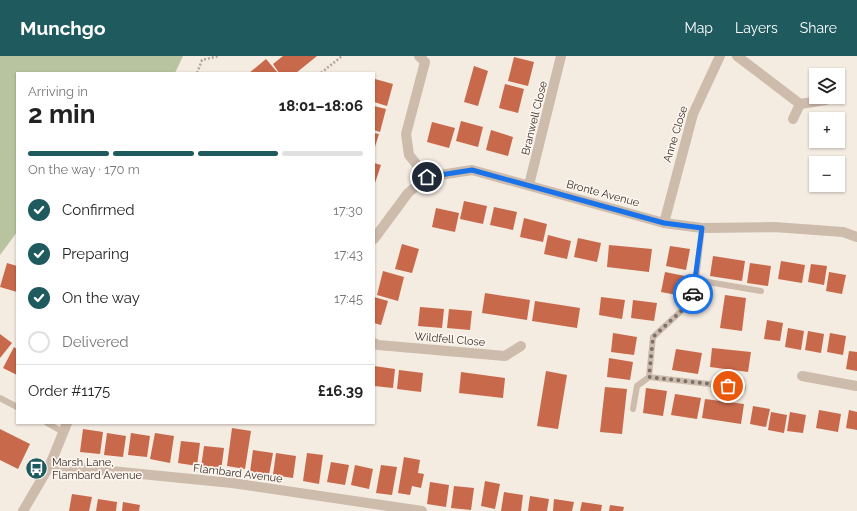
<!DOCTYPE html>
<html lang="en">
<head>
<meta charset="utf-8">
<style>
	body { margin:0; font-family:Raleway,sans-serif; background:#f6f6f6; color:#222; height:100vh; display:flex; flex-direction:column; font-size:15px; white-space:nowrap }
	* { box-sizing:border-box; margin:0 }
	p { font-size:13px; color:#767676 }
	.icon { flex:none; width:22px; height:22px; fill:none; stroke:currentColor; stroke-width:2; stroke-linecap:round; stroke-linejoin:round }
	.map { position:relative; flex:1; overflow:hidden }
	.drawer { position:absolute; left:16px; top:16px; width:359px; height:352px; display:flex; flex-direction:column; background:#fff; border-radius:0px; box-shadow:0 1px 3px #0004 }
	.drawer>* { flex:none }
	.controls { position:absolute; left:809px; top:12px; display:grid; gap:8px }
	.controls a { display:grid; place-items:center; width:36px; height:36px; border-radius:0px; background:#fff; box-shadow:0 1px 3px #0004; font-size:20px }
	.pin { position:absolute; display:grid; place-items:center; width:34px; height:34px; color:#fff; margin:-17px; border:2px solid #fff; border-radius:50%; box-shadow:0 1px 4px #0007 }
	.courier { position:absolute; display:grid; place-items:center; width:40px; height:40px; margin:-20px; border:3px solid #1a73e8; border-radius:50%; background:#fff; color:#222; box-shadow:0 1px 5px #0007 }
	.head em { font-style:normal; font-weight:700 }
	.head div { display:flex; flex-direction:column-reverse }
	.head { display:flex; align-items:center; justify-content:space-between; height:68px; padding:0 12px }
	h1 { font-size:26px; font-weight:700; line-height:30px }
	.bar { display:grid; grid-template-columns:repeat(4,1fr); gap:6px 4px; align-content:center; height:48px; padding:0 12px }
	.bar i { height:5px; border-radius:3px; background:#e0e0e0 }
	.bar .on { background:#1f5a5e }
	.bar p { grid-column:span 4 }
	.line { display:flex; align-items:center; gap:10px; padding:0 12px; border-top:1px solid #e0e0e0 }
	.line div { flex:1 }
	ol { padding:0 12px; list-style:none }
	li { display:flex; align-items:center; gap:12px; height:44px }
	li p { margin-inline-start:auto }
	li .icon { padding:4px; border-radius:50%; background:#1f5a5e; color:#fff; stroke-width:4 }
	li:last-child { color:#767676 }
	li i { width:22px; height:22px; border:2px solid #e0e0e0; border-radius:50% }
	header { display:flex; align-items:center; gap:24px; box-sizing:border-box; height:56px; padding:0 20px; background:#1f5a5e; color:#fff }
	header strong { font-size:19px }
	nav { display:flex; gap:22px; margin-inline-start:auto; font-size:14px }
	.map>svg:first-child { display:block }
	.green { fill:#b8c4a0 }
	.building { fill:#c8694b }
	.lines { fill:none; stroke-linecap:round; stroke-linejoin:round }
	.path { stroke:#b9a596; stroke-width:2.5; stroke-dasharray:2 2; stroke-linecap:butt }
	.service { stroke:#cdbbac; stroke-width:6 }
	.minor { stroke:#cdbbac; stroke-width:10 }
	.done { stroke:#7c716b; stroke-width:4; stroke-dasharray:0 7.2 }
	.route { stroke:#1a73e8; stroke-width:5 }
	.labels { text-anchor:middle; stroke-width:3.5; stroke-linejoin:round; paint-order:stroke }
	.street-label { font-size:11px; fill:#3b302b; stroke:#fbf5ee }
	.poi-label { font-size:11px; fill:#3b302b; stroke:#fbf5ee; text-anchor:start }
</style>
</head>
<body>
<header>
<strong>Munchgo</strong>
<nav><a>Map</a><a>Layers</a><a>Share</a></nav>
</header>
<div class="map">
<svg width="857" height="455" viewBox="0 0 857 455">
	<rect width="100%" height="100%" fill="#f4ebe1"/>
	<path class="green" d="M0,0H183L175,17H17V176L0,199Z"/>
	<path class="building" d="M283,0H317L296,17H279L273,8Z
		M514,1L534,6L528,30L508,25Z
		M266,3L278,17H249Z
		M474,10L488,15L478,50L464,46Z
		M375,23L393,28L387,50L374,46Z
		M505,28L524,33L518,57L499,52Z
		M374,50L386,53L380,76L374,74Z
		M461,65L483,71L478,91L456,85Z
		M432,66L455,72L449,92L427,86Z
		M491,74L513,81L508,100L486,94Z
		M374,77L379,78L374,94Z
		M374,107L381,109L374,130Z
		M464,145L487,150L483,168L460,163Z
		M494,151L517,156L513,174L490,169Z
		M436,152L459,157L455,176L432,171Z
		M524,162L547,168L543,186L520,181Z
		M548,179L571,185L567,203L544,198Z
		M578,182L601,187L597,206L574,201Z
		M402,188L419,193L412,217L395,213Z
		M609,189L652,193L649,216L607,211Z
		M670,190L690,193L686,214L666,210Z
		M713,200L745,205L742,225L710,220Z
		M781,205L805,209L802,227L778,223Z
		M7,207L17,210V236L0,231Z
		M750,207L771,210L768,230L747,227Z
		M811,208L827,210L824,229L808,226Z
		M383,215L404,221L398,245L377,239Z
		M665,216L685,220L682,240L661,236Z
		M829,216L846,219L842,238L826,235Z
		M485,237L530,244L527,264L482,257Z
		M725,239L746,242L742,275L720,272Z
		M374,241L388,245L381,269L374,267Z
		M601,241L625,244L622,263L599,259Z
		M633,244L657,247L654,265L631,262Z
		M535,245L580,252L577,272L532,265Z
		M420,251L444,253L442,272L418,270Z
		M449,253L472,255L470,274L447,272Z
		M767,264L783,267L780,285L764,283Z
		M788,272L804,275L801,294L785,291Z
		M808,275L824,278L821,297L805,294Z
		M613,277L637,281L634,299L611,296Z
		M830,277L846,280L843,299L827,296Z
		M0,278L12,287L0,302Z
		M14,291L17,293V319L3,312Z
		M712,292L751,296L748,316L710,311Z
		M676,293L702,297L698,318L672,314Z
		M849,295L857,296V315L846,313Z
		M609,302L633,306L630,324L607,321Z
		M374,310L395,313L393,332L374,330Z
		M399,314L423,317L421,336L397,333Z
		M546,315L567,319L558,373L537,370Z
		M461,316L505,322L503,342L459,337Z
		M605,331L627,333L622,378L600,376Z
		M646,332L667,335L663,360L643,357Z
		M675,338L701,342L697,363L671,359Z
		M705,343L744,348L741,368L702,362Z
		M753,350L770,353L766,371L750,368Z
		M819,354L841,358L838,376L816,372Z
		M849,354L857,356V374L846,372Z
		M771,356L787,359L784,377L768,374Z
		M790,356L806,359L803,377L787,375Z
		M232,372L251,375L245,413L227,410Z
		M0,373L30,388L18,413L0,404Z
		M83,373L103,376L100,398L80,396Z
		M107,377L126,380L123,401L104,399Z
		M131,377L150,380L147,401L128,399Z
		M155,377L174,380L170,407L150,403Z
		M181,385L200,387L197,410L178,407Z
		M204,390L224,392L221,415L201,412Z
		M253,394L273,397L269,419L250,416Z
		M276,397L296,400L293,422L273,419Z
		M307,397L323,399L319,428L303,425Z
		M404,401L420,404L418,417L424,418L421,432L412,430L410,439L398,437Z
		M331,406L349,409L345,429L327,426Z
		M355,409L373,413L369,433L351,429Z
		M381,409L397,411L392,439L376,437Z
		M485,425L500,428L495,453L481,450Z
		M430,426L449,429L446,451L427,448Z
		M454,430L474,432L471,454L451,452Z
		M504,436L523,439L521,455H501Z
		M72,438L92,441L89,455H69Z
		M530,440L549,443L547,455H528Z
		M98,443L117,446L116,455H96Z
		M554,443L574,446L572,455H553Z
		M123,446L140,449L139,455H122Z
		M582,446L602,449L601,455H580Z
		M610,449L624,451L623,455H609Z"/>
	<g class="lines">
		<path class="path" d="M197,17L202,4L219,0
			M321,17L342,0"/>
		<path class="service" d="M702,172L696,224L691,246L653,281L649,321L743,332
			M696,224L761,235
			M0,342L17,351
			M633,353L637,330L649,321
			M47,367L63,376"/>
		<path class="minor" d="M419,0L425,6L406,78L409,99L427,121
			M737,0L800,48L793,63
			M800,48L826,44
			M529,129L561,0
			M664,167L693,58L720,0
			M374,183L408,137L427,121L472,114L664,167L702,172L774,171L843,176L857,181
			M374,287L378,289L505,300L521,290
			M802,320L857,330
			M50,409L232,427L422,455
			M23,455L50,409L67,367"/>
	</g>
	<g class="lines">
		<path class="done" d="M693,238L691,246L653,281L649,321L728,330"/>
		<path class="route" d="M427,121L472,114L664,167L702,172L693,238"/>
	</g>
	<defs>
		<symbol id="bus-disc" viewBox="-11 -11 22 22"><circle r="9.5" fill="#1f5a5e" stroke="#fbf5ee"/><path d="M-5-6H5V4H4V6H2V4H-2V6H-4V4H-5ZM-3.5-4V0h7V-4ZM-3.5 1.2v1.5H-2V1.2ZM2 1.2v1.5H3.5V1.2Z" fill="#fff"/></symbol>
	</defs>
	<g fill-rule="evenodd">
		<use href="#bus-disc" x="24" y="400" width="25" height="25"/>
	</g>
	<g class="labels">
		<g class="street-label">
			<text transform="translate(534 62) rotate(-76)" y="4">Branwell Close</text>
			<text transform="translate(675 78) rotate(-73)" y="4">Anne Close</text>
			<text transform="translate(603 137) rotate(15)" y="4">Bronte Avenue</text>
			<text transform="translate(450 283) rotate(5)" y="4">Wildfell Close</text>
			<text transform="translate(238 417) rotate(7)" y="4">Flambard Avenue</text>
		</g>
		<g class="poi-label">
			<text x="52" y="410">Marsh Lane,<tspan x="52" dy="13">Flambard Avenue</tspan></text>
		</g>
	</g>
</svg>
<div class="controls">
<a><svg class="icon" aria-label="layers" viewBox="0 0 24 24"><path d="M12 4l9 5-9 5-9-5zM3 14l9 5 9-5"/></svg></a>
<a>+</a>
<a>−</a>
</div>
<div class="pin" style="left:728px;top:330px;background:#ea580c"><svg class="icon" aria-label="bag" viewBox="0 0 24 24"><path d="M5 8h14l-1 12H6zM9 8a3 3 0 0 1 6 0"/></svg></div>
<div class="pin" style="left:427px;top:121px;background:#1f2937"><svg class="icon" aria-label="home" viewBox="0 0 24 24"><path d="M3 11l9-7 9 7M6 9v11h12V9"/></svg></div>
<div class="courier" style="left:693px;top:238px"><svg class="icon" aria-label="car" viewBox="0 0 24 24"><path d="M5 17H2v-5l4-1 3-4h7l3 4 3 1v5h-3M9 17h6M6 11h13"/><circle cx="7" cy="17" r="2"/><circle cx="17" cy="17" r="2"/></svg></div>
<section class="drawer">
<div class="head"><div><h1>2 min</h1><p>Arriving in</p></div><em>18:01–18:06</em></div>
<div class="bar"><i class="on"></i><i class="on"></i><i class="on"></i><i></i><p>On the way · 170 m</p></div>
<ol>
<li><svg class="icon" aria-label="check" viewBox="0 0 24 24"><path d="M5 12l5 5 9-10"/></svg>Confirmed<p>17:30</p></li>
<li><svg class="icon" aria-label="check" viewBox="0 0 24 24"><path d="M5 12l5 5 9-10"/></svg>Preparing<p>17:43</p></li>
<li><svg class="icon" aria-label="check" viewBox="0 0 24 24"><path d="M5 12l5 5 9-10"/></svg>On the way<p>17:45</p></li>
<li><i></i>Delivered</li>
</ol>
<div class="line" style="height:52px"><div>Order #1175</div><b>£16.39</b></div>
</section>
</div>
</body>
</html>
